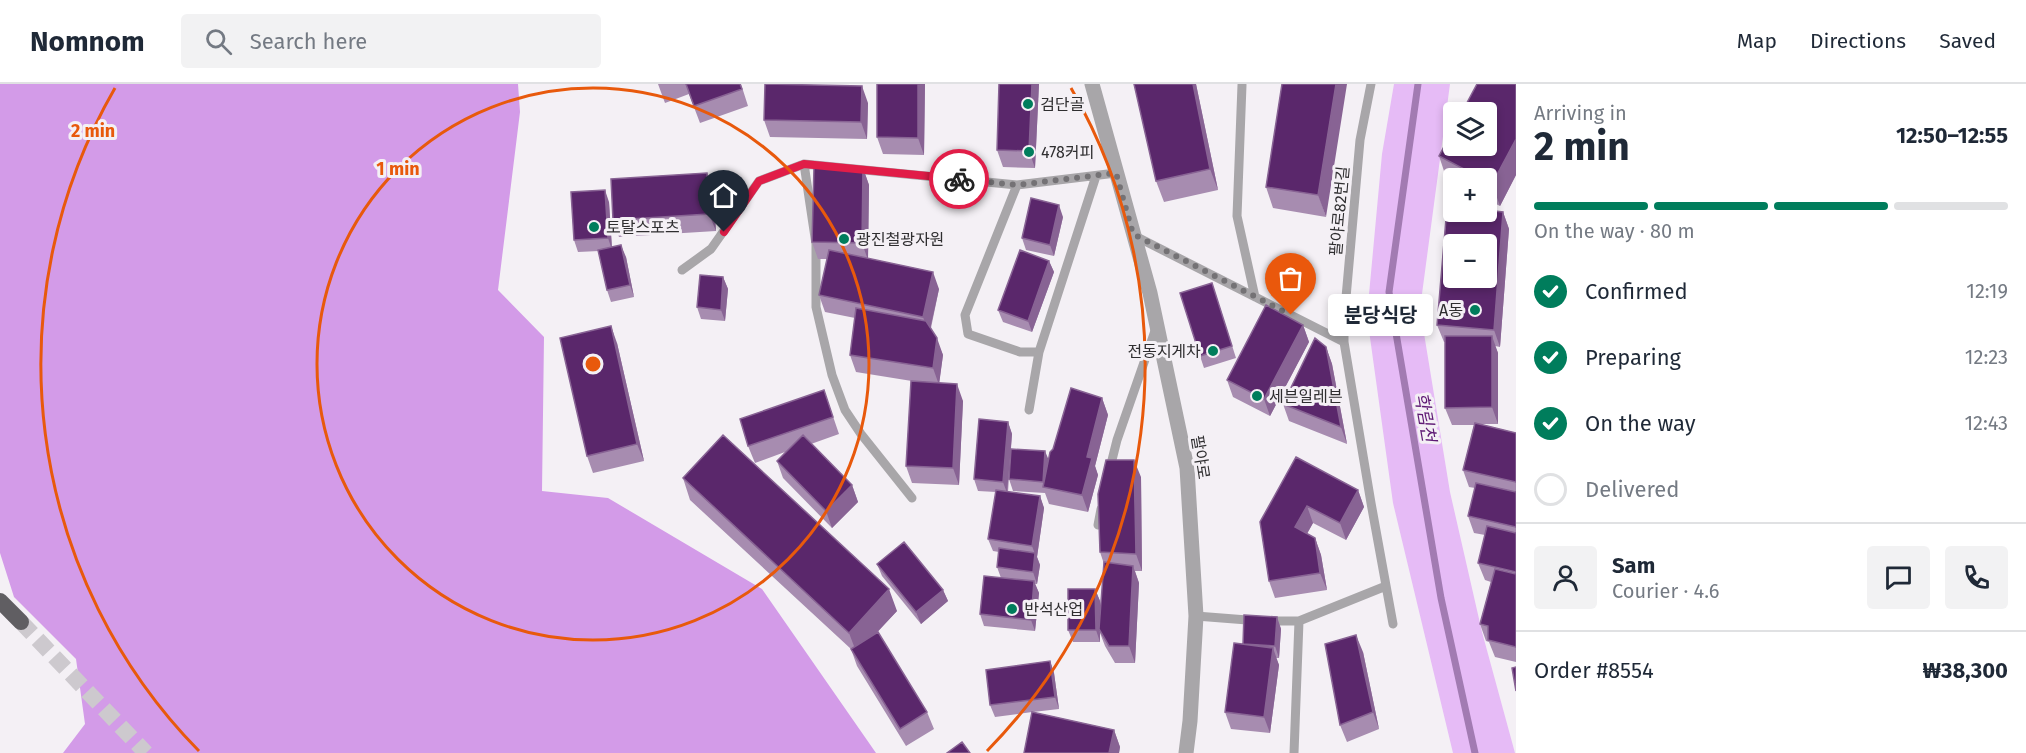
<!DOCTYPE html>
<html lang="en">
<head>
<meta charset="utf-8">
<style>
	body { margin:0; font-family:"Fira Sans","Noto Sans KR",sans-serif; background:#f2f2f3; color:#1f2937; height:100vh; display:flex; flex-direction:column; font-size:22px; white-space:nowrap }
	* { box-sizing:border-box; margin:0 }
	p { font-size:20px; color:#747a83 }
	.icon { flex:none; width:33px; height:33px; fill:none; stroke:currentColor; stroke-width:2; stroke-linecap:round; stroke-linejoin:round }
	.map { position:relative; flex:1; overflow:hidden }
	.side { display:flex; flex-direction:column; background:#fff; width:510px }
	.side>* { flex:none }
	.controls { position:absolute; left:1443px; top:18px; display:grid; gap:12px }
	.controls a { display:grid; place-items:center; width:54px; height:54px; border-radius:6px; background:#fff; box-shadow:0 3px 9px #0003; font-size:30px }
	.pin { position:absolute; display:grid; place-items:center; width:51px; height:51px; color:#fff; margin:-62px -26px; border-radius:50% 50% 50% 0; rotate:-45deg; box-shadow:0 0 6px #0007 }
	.pin .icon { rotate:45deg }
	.courier { position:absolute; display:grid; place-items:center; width:60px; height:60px; margin:-30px; border:4px solid #e11d48; border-radius:50%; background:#fff; color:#222; box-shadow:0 2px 8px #0007 }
	.bubble { position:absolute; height:42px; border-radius:6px; background:#fff; box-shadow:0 3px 9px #0003; font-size:20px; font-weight:700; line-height:42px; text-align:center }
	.head em { font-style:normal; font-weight:700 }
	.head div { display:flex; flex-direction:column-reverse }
	.head { display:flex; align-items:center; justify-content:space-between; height:102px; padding:0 18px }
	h1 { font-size:39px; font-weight:700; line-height:45px }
	.bar { display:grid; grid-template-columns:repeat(4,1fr); gap:9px 6px; align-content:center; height:72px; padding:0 18px }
	.bar i { height:8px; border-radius:4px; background:#e0e1e3 }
	.bar .current { background:#007d5c }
	.bar p { grid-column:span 4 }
	.line { display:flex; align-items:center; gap:15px; padding:0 18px; border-top:2px solid #e0e1e3 }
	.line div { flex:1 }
	.round { display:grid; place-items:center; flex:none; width:63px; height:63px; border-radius:6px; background:#f2f2f3 }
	ol { padding:0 18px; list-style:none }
	li { display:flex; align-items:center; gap:18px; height:66px }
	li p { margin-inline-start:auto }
	li .icon { padding:6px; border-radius:50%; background:#007d5c; color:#fff; stroke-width:4 }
	li:last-child { color:#747a83 }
	li i { width:33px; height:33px; border:3px solid #e0e1e3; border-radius:50% }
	header { display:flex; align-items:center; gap:36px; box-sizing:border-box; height:84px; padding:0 30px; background:#fff; border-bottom:2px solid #e0e1e3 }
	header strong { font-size:28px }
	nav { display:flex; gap:33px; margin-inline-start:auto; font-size:21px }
	.search { width:420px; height:54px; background:#f2f2f3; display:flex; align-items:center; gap:15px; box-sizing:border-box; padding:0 21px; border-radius:6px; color:#747a83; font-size:22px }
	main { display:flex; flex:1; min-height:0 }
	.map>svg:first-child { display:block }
	.green { fill:#e6bbf6 }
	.forest { fill:#d39be8 }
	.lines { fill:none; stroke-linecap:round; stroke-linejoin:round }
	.stream { stroke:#a27bb2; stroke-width:7 }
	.trunk-tunnel { stroke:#cdc9ce; stroke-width:16; stroke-dasharray:16 8; stroke-linecap:butt }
	.service { stroke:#a8a6a9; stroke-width:9 }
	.tertiary { stroke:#a8a6a9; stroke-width:15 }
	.trunk { stroke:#605e62; stroke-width:16 }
	.wall { fill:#a78cb0 }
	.shaded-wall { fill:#886394 }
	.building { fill:#5a276b; stroke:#886394; stroke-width:1.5; fill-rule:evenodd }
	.done { stroke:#747275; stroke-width:6; stroke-dasharray:0 10.8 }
	.route { stroke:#e11d48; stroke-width:8 }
	.ring { fill:none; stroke:#e8590c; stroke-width:3 }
	.poi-dot { fill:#007d5c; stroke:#f4f0f5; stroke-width:2 }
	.labels { text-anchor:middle; stroke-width:6; stroke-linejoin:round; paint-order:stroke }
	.poi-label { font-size:16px; fill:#2f2e30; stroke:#f4f0f5; text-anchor:start }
	.street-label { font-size:16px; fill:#2f2e30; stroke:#f4f0f5 }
	.water-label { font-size:18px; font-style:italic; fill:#5f1a75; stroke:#f4f0f5 }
	.centre { fill:#e8590c; stroke:#f4f0f5; stroke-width:3 }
	.ring-label { font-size:18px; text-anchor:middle; font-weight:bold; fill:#e8590c; stroke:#f4f0f5; stroke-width:6; stroke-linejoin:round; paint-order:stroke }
</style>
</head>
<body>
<header>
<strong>Nomnom</strong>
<div class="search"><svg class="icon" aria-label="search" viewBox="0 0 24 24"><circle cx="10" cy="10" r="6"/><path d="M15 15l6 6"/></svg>Search here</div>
<nav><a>Map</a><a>Directions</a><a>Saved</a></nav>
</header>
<main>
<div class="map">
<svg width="1516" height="669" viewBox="0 0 1516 669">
	<rect width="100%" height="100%" fill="#f4f0f5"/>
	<path class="green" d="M1394,0H1450L1420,225L1450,408L1482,548L1515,669H1453L1393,419L1367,232L1382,70Z"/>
	<path class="forest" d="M0,0H518L520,28L498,206L544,253L542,407L608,414L762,505L876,669H63L85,640L76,575L14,513L0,469Z"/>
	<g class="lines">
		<path class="stream" d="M1418,0L1389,208L1441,514L1475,669"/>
		<path class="trunk-tunnel" d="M21,538L146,669"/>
		<path class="service" d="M1371,0L1360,56L1344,236V258L1371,419L1393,540
			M1242,1L1237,132L1255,213
			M804,80L816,160V223L832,291L845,326L861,350L912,414
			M1017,101L965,231L968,250L1020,268H1039L1096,92
			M1133,151L1344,258
			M682,186L711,165L759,97L804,80L1017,101L1116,89
			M1029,326L1039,268
			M1109,388L1117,356L1156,244
			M1098,441L1101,425
			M1196,532L1260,537H1299L1386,502
			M1294,669L1299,537"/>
		<path class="tertiary" d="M1092,0L1150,209L1187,384L1196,532L1190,637L1186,669"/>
		<path class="trunk" d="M0,517L21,538"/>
	</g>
	<path class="wall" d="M658,0H741L748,22L700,39L689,10L665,19Z
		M925,0L924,71L883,70L877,53Z
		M999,0H1039L1035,84L1003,83L997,66Z
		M1134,0H1196L1218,106L1164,118L1156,97Z
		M1282,0L1326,133L1273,124L1266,103Z
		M1516,0V91L1500,122L1486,115V94H1454V97L1446,93L1439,72Z
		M868,19L867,55L770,53L764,36Z
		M863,84L869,101L868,174L939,205L931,244L943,271L939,299L963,317L959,401L912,399L906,382L918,298L856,288L850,271L855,234L825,228L819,211L827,175H818L812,158Z
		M713,106L716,147L619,153L613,136Z
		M609,118L612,163L626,173L634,213L611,218L607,206L599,167L578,168L574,156Z
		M1503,128L1509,145L1500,263L1495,262L1498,269V340H1481L1516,349V578L1495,573L1489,558L1486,557L1480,540L1491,498L1485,496L1478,479L1485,451L1474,449L1468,432L1475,404L1469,403L1463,386L1474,341H1452L1445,324V258H1444L1437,241Z
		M1063,133L1054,172L1026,166L1022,154Z
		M1049,177L1054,188L1032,248L1003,238L998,226Z
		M723,193L728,205L725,237L701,235L697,223Z
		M1216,211L1236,274L1204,284L1200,272Z
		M1303,241L1309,258L1270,332L1233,313L1227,296Z
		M617,259L644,377L593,389L587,372Z
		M1326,263L1332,280L1347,360L1289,337L1283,320Z
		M824,306L839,350L811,360L852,401L858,418L832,444L783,394L777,377L785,368L755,379L748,362Z
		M1102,314L1108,331L1095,382L1098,391L1088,428L1049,420L1045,409L1013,407L1009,395L1048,376Z
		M1008,338L1012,350L1008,408L1040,412L1044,424L1037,473L1040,481L1037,500H1035L1039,509L1035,547L984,542L980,530L1001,494L997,483L999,468L993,467L988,455L996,408L978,407L974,395Z
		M1296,373L1358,406L1364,423L1346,456L1313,439L1307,450L1315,454L1321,471L1327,506L1275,514L1269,497Z
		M1141,393L1142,487H1135L1139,499L1135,579H1115L1105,562L1100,549V558H1073L1068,546L1095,505L1100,517V530L1104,480L1100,468Z
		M683,394L897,527L877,548L927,628L934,645L906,662L857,582L851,565L690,416Z
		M877,480L943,506L948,517L921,540L882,492Z
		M1277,533L1281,545L1279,574H1276L1279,581L1270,649L1231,645L1225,628L1243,560Z
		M1363,568L1379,645L1347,658L1340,641Z
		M1050,577L1054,589L1059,625L1033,628L1114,646L1120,663L1119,669H1024L1032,628L995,633L990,621Z"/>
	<path class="shaded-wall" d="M918,0H925L924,71L918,54Z
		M1032,0H1039L1035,84L1029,67Z
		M1193,0H1196L1218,106L1210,85Z
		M1336,0H1347L1326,133L1318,111Z
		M862,2L868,19L867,55L861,38Z
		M1516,55V91L1500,122L1492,100Z
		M863,84L869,101L868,176L862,159Z
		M707,89L713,106L716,147L709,130Z
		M605,106L609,118L612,166L608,154Z
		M1059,121L1063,133L1054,172L1050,161Z
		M1503,128L1509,145L1500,263L1494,246Z
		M621,161L626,173L634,213L630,201Z
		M1049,177L1054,188L1032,248L1028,237Z
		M933,188L939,205L929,250L923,233Z
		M723,193L728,205L725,237L721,226Z
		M1303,241L1309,258L1270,332L1264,315Z
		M611,242L617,259L644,377L637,360Z
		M1492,252L1498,269V340L1492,323Z
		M937,254L943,271L939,301L933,284Z
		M1326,263L1332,280L1347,360L1341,343Z
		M957,300L963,317L959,401L953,384Z
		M1102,314L1108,331L1095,382L1098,391L1088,428L1082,411L1087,373Z
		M1008,338L1012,350L1007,409L1003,398Z
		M1045,367L1050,379L1045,403L1043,398Z
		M1134,376L1141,393L1142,487L1136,470Z
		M852,401L858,418L832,444L826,427Z
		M1358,406L1364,423L1346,456L1340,439Z
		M1040,412L1044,424L1037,473L1040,481L1037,500L1033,488L1035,470L1032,462Z
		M1307,422L1313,439L1301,460L1295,443Z
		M1315,454L1321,471L1327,506L1320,489Z
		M1133,482L1139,499L1135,579L1129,562Z
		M1034,497L1039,509L1035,547L1031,536Z
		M889,505L897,527L857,570L849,549Z
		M1095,505L1100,517V547L1099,545L1100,549V558L1096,546Z
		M943,506L948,517L921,540L916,528Z
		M1277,533L1281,545L1279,574L1275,562Z
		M1356,551L1363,568L1379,645L1373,628Z
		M1273,564L1279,581L1270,649L1264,633Z
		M1050,577L1054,589L1059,625L1055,613Z
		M1114,646L1120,663L1119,669H1109Z"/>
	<path class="building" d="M686,0H740L742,5L694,22Z
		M765,0L862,2L861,38L764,36Z
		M877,0H918V54L877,53Z
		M999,0H1032L1029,67L997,66Z
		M1134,0H1193L1210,85L1156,97Z
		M1282,0H1336L1318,111L1266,103Z
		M1477,0H1516V55L1492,100L1486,98V94H1481L1439,72L1454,44V62H1486V28H1462Z
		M814,83L863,84L862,159L812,158Z
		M707,89L709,130L613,136L611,95Z
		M605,106L608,154L574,156L571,108Z
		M1031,114L1059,121L1050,161L1022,154Z
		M1447,123L1454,124V128H1486V126L1503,128L1494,246L1437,241ZM1454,160H1486V194H1454Z
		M621,161L630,201L607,206L598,166Z
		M829,166L933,188L923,233L819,211Z
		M1020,166L1049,177L1028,237L998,226Z
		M700,191L723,193L721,226L697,223Z
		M1212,199L1232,262L1200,272L1180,209Z
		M1266,221L1303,241L1264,315L1227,296Z
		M856,224L926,237L937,254L933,284L850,271Z
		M611,242L637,360L587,372L560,254Z
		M1445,252H1492V323L1445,324Z
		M1315,254L1326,263L1341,343L1283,320Z
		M911,297L957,300L953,384L906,382Z
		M1071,304L1102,314L1087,373L1092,374L1082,411L1043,403L1050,368L1053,365Z
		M824,306L833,333L748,362L740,335Z
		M979,335L1008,338L1003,398L974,395Z
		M1475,339L1516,349V398L1463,386Z
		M723,351L889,505L849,549L683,394Z
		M803,351L852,401L826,427L777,377Z
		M1011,365L1045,367L1043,398L1009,395Z
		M1296,373L1358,406L1340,439L1307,422L1295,443L1315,454L1320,489L1269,497L1260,438Z
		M1106,376H1134L1136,470L1100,468L1098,410Z
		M1476,399L1516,408V443L1468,432Z
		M996,406L1040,412L1032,462L988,455Z
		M1487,442L1516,449V488L1478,479Z
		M904,458L943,506L916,528L877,480Z
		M999,464L1035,469L1033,488L997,483Z
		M1104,478L1133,482L1129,562H1109L1099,545Z
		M1495,485L1516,490V563L1488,556V542L1480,540Z
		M984,492L1034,497L1031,536L980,530Z
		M1068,505H1095L1096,546H1068Z
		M1244,531L1277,533L1275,562L1243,560Z
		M878,548L927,628L900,645L851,565Z
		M1356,551L1373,628L1340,641L1325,560Z
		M1234,559L1273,564L1264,633L1225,628Z
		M1050,577L1055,613L990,621L986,586Z
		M1516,583V607L1512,584Z
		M1032,628L1114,646L1109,669H1024Z
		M962,658L970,669H947Z"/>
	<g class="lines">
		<path class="done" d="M959,95L1017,101L1116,89L1133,150L1291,231"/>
		<path class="route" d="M724,148L759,97L804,80L959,95"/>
	</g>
	<g class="ring">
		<circle cx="593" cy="280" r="276"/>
		<path d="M199 667A552 552 0 0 1 115 4M1071 4A552 552 0 0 1 987 667"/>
	</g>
	<g class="poi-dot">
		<circle cx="1028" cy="20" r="6"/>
		<circle cx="1029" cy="68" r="6"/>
		<circle cx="594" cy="143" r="6"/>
		<circle cx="844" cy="155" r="6"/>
		<circle cx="1475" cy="226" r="6"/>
		<circle cx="1213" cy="267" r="6"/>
		<circle cx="1257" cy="312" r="6"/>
		<circle cx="1012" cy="525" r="6"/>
	</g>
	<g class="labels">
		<g class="poi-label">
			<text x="1040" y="26">검단골</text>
			<text x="1041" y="74">478커피</text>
			<text x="606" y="149">토탈스포츠</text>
			<text x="856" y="161">광진철광자원</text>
			<text x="1463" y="232" text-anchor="end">A동</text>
			<text x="1201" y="273" text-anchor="end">전동지게차</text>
			<text x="1269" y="318">세븐일레븐</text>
			<text x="1024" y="531">반석산업</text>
		</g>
		<g class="street-label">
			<text transform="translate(1339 127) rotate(-85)" y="6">팔야로82번길</text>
			<text transform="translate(1201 373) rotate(81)" y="6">팔야로</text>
		</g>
		<g class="water-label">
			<text transform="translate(1425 333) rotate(80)" y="6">학림천</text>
		</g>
	</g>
	<circle cx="593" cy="280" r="9" class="centre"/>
	<g class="ring-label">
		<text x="93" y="53">2 min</text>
		<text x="398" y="91">1 min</text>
	</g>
</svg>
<div class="controls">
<a><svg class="icon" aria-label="layers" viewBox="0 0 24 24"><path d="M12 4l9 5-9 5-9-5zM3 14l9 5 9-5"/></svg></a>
<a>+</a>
<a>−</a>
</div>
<div class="pin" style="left:1291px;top:231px;background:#ea580c"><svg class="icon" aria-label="bag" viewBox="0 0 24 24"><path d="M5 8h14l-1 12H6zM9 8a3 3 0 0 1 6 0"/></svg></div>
<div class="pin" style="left:724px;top:148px;background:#1f2937"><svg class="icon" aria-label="home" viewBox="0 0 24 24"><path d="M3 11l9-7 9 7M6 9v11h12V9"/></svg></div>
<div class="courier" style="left:959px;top:95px"><svg class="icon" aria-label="bike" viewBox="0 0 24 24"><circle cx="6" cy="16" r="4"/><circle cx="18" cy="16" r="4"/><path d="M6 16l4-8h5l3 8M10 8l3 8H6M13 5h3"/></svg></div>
<div class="bubble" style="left:1328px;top:210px;width:105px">분당식당</div>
</div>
<section class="side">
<div class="head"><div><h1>2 min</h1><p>Arriving in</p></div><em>12:50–12:55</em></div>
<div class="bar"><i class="current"></i><i class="current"></i><i class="current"></i><i></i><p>On the way · 80 m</p></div>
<ol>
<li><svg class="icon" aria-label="check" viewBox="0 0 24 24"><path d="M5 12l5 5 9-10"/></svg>Confirmed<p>12:19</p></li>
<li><svg class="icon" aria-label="check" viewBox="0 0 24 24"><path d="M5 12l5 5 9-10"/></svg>Preparing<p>12:23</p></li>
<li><svg class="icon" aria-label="check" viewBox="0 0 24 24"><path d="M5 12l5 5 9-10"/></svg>On the way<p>12:43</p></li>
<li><i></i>Delivered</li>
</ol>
<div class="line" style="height:108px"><a class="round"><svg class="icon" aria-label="person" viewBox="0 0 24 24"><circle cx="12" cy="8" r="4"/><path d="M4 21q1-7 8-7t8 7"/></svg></a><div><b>Sam</b><p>Courier · 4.6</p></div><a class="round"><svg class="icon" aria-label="chat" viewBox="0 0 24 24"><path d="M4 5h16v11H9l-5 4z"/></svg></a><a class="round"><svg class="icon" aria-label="phone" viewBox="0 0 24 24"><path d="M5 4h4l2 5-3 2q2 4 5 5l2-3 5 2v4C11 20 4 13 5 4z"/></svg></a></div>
<div class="line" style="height:78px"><div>Order #8554</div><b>₩38,300</b></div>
</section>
</main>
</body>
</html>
